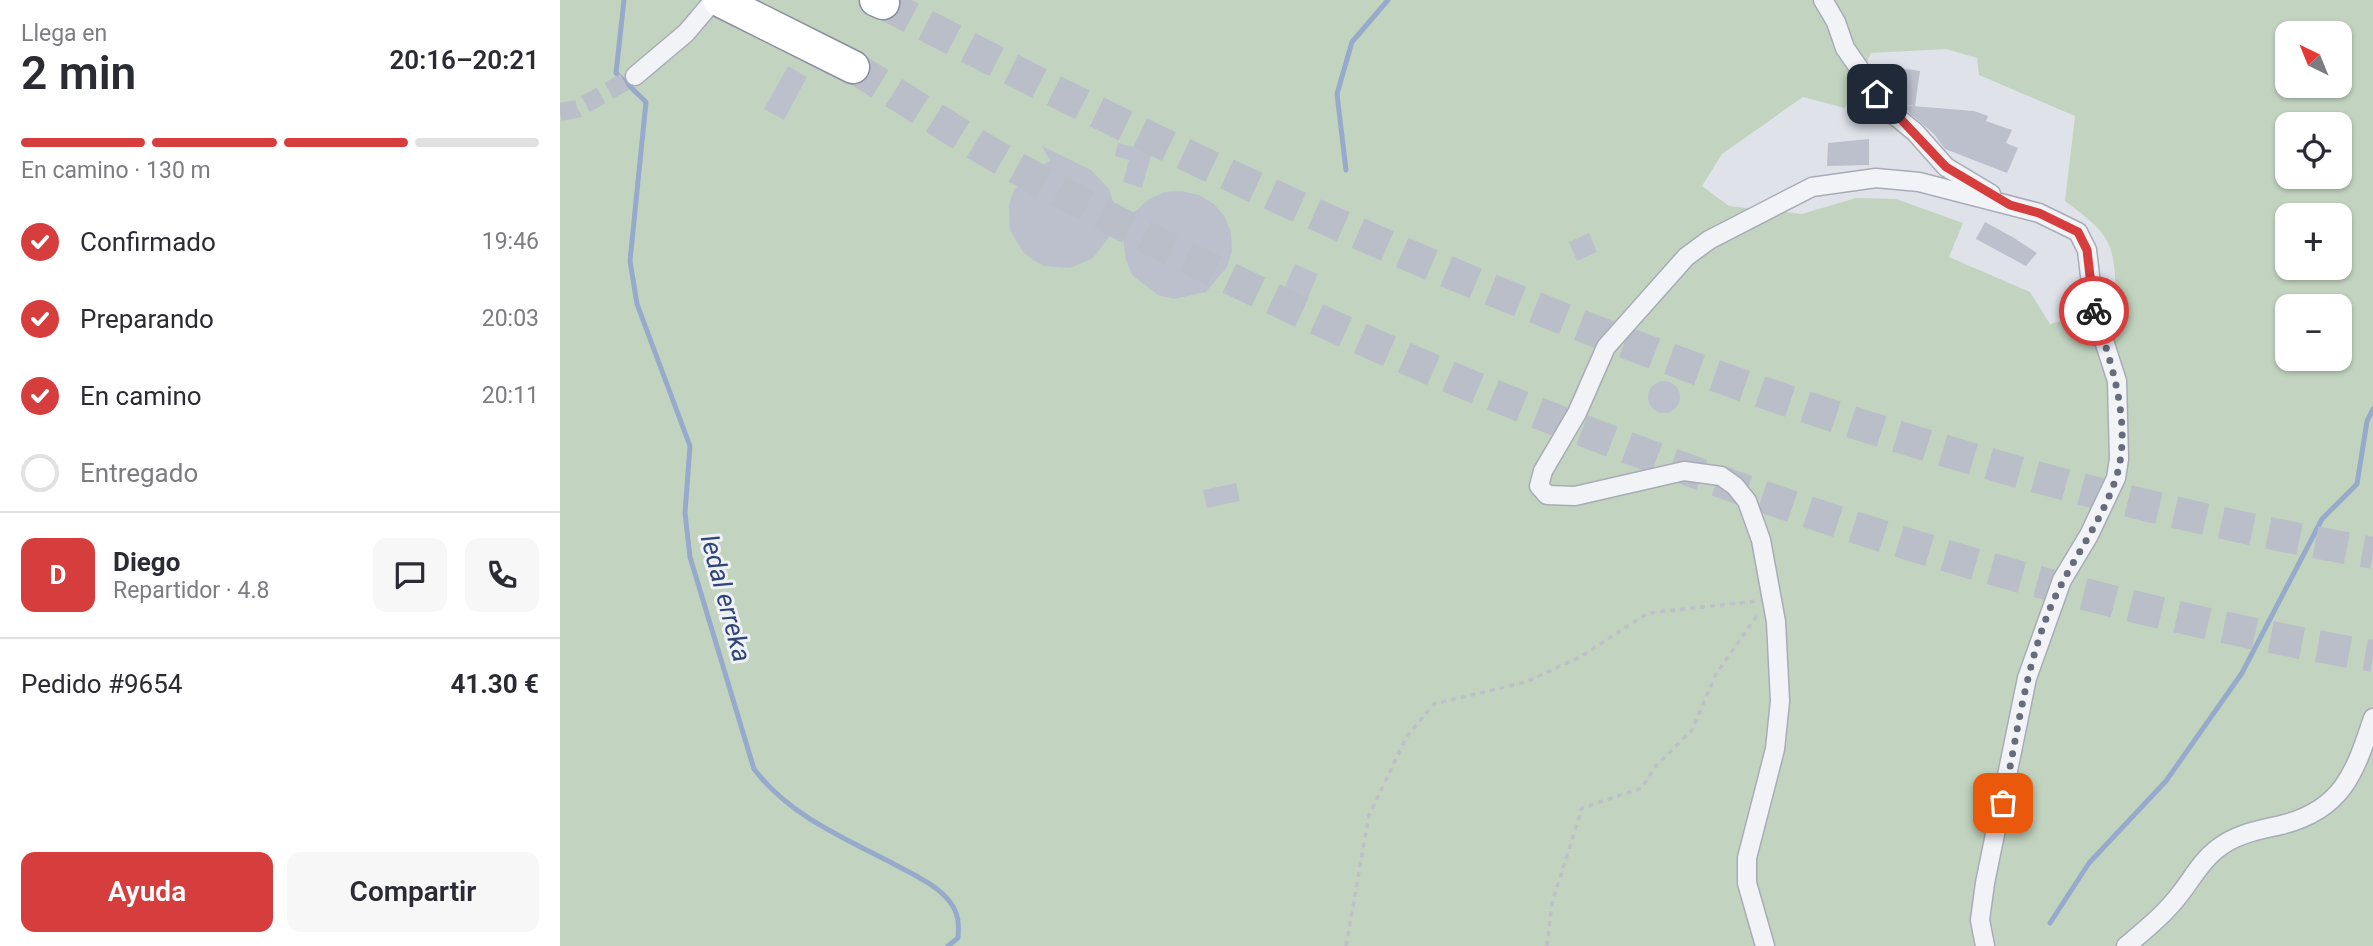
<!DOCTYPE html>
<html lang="es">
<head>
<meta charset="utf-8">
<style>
	body { margin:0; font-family:Roboto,sans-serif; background:#f7f7f7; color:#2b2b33; height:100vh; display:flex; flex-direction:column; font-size:26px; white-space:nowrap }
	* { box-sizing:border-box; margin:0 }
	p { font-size:23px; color:#7c7c81 }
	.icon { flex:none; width:38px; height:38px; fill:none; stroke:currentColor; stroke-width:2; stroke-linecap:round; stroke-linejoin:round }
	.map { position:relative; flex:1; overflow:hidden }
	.sheet { display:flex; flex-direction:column; background:#fff; width:560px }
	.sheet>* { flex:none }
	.needle { width:46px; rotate:317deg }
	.fabs { position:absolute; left:1715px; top:21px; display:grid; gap:14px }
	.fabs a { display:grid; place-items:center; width:77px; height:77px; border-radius:14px; background:#fff; box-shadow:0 2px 5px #0004; font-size:35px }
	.pin { position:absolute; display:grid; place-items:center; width:60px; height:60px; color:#fff; margin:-30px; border-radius:14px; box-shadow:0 4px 10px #0006 }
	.courier { position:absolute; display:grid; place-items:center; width:70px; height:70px; margin:-35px; border:5px solid #d63d3d; border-radius:50%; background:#fff; color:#222; box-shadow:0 2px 9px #0007 }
	.head em { font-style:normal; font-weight:600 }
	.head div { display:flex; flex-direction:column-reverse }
	.head { display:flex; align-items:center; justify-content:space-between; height:119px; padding:0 21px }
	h1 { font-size:46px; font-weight:600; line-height:52px }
	.bar { display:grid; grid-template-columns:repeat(4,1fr); gap:10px 7px; align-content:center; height:84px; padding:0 21px }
	.bar i { height:9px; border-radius:5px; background:#e1e1e2 }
	.bar .active { background:#d63d3d }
	.bar p { grid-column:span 4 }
	.line { display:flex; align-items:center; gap:18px; padding:0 21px; border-top:2px solid #e1e1e2 }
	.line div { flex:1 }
	.round { display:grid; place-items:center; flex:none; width:74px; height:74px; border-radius:14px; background:#f7f7f7 }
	ol { padding:0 21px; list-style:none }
	li { display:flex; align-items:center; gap:21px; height:77px }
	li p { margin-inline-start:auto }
	li .icon { padding:7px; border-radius:50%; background:#d63d3d; color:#fff; stroke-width:4 }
	li:last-child { color:#7c7c81 }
	li i { width:38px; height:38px; border:4px solid #e1e1e2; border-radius:50% }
	.primary-button { display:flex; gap:14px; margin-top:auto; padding:14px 21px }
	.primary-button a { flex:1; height:80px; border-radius:14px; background:#d63d3d; color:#fff; font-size:28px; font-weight:600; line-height:80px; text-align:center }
	.primary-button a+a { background:#f7f7f7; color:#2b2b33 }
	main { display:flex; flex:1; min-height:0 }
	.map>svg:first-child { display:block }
	.green { fill:#c2d4c0; fill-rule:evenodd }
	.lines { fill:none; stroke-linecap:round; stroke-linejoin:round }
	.stream { stroke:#98aacc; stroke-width:5 }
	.building { fill:#bcc0cd }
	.street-tunnel { stroke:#babec8; stroke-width:18; stroke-dasharray:18 9; stroke-linecap:butt }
	.highway-tunnel { stroke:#babec8; stroke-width:32; stroke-dasharray:32 16; stroke-linecap:butt }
	.street-casing { stroke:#a8acb7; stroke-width:21 }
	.highway-casing { stroke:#868da1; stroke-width:35 }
	.path { stroke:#bdc0c8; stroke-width:3.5; stroke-dasharray:5 5; stroke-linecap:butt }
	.street { stroke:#f2f3f7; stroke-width:18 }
	.highway { stroke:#fff; stroke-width:32 }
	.done { stroke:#676c7c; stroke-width:7; stroke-dasharray:0 12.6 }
	.route { stroke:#d63d3d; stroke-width:9 }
	.labels { text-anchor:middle; stroke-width:6; stroke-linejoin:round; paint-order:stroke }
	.water-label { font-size:26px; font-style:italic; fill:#2f4578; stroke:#eff1f7 }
</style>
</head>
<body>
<main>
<section class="sheet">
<div class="head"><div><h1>2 min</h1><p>Llega en</p></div><em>20:16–20:21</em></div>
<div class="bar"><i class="active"></i><i class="active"></i><i class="active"></i><i></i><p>En camino · 130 m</p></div>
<ol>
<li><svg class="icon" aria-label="check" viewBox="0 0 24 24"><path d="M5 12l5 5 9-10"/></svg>Confirmado<p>19:46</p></li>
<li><svg class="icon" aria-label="check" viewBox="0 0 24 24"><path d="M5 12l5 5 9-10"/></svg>Preparando<p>20:03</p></li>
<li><svg class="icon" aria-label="check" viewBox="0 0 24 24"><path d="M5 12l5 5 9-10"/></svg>En camino<p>20:11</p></li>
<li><i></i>Entregado</li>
</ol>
<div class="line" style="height:126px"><b class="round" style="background:#d63d3d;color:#fff">D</b><div><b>Diego</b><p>Repartidor · 4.8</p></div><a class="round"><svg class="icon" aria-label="chat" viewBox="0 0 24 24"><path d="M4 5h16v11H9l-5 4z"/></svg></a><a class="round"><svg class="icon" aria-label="phone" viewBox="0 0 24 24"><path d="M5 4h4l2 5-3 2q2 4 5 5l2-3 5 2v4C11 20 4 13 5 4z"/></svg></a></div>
<div class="line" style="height:91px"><div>Pedido #9654</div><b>41.30 €</b></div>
<div class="primary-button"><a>Ayuda</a><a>Compartir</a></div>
</section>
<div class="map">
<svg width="1813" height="946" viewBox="0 0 1813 946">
	<rect width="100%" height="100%" fill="#dfe2e9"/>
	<path class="green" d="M0,0H1813V946H0ZM1727,33H1780V86H1727ZM1386,49L1417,58L1419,75L1515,116L1505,201C1556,239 1553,243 1557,306L1490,324L1470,292L1389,257L1403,223L1336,199L1296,198L1242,214L1169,206L1142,186L1162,154L1243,97L1285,108L1311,53ZM1727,124H1780V177H1727ZM1727,215H1780V268H1727ZM1727,306H1780V359H1727Z"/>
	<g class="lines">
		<path class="stream" d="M64,0L56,73L86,102L70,261L77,304L130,446L125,513L130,557L194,769C229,815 282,837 332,863C352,874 376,884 390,902C399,914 399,924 398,938L388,946
			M786,170L777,94L792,42L828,0
			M1490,923L1529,863L1606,781L1682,673L1762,519L1797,484L1807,421L1813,409"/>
	</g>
	<path class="building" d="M228,66L247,77L224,120L204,109Z
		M1332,67L1360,71L1355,106L1338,104L1329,91Z
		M1340,105L1414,111L1428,116L1426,121L1452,130L1446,143L1458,148L1447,173L1385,149L1374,134Z
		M1309,139V165L1267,166L1268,143Z
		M558,143L592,152L582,188L563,182L569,160L555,156Z
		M482,146L531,170L549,189L553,201L557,227L533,258L510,268L484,266L473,260L463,252L450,230L449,205L453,192L469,172L490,161Z
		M622,191L639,195L654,204L665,217L671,233L672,251L667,267L646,292L614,299L598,295L572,275L566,260L561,224L589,199L605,192Z
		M1425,222L1454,238L1477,253L1466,266L1416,239Z
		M1029,233L1037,252L1017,261L1009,242Z
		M735,264L758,274L742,311L719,300Z
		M1088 397a16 16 0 1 1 32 0a16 16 0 1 1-32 0Z
		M676,483L680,501L647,508L643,490Z"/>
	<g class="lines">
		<path class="street-tunnel" d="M0,112L17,109L75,76"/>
		<path class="highway-tunnel" d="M323,3C792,250 1289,460 1813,553
			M293,67C347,100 400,136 455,167C647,274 847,364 1053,442C1299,536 1553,612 1813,656"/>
		<defs>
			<path id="street" d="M1263,0L1276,22L1285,48L1328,110L1355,132L1386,167L1431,194
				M75,76L126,33L154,0
				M1205,946L1187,883V858L1215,749L1220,701L1216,622L1201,540L1187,501L1175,486L1161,476L1124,471L1015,496L987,495L979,486L983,471L1017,413L1046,347L1126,257L1149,240L1252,187L1316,178L1359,182L1479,213L1518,232L1527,250L1534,310L1557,381L1559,459L1556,478L1529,535L1502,580L1467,678L1425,883L1420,920L1425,946
				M1566,946C1585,930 1605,914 1620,894C1632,879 1641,861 1657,849C1675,834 1699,830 1721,825C1783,810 1795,772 1813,718"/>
			<path id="highway" d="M159,0L293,67
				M316,0L323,3"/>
		</defs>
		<use href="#street" class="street-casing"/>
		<use href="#highway" class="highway-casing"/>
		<path class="path" d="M786,946L809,815L847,736L874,704L966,682L1020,657L1088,613L1197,601
			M987,946L992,903L1022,808L1082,788L1094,768L1132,730L1156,674L1198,614"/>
		<use href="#street" class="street"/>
		<use href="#highway" class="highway"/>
	</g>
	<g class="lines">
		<path class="done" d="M1443,803C1456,741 1464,676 1487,616C1505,568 1540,527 1556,478C1573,425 1551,361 1534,311"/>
		<path class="route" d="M1317,94L1386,167L1450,205L1479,213L1518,232L1527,250L1534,311"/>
	</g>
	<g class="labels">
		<g class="water-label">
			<text transform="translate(166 598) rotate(75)" y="9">Iedal erreka</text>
		</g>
	</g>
</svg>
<div class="fabs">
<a><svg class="needle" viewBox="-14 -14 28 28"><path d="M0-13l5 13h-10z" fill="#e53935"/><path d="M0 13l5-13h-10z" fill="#7c7c81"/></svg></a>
<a><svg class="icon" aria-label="locate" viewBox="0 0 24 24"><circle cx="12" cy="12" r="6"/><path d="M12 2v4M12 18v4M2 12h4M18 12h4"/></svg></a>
<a>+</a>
<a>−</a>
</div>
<div class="pin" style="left:1443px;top:803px;background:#ea580c"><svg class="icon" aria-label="bag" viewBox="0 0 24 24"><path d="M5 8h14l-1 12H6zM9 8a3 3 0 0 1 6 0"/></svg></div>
<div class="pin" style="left:1317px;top:94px;background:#1f2937"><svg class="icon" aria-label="home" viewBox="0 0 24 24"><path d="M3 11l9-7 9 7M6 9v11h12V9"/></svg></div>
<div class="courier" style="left:1534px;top:311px"><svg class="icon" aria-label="bike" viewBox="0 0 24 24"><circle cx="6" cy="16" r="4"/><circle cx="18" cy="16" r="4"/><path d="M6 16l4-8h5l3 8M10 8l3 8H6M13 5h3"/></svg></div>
</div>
</main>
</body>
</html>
